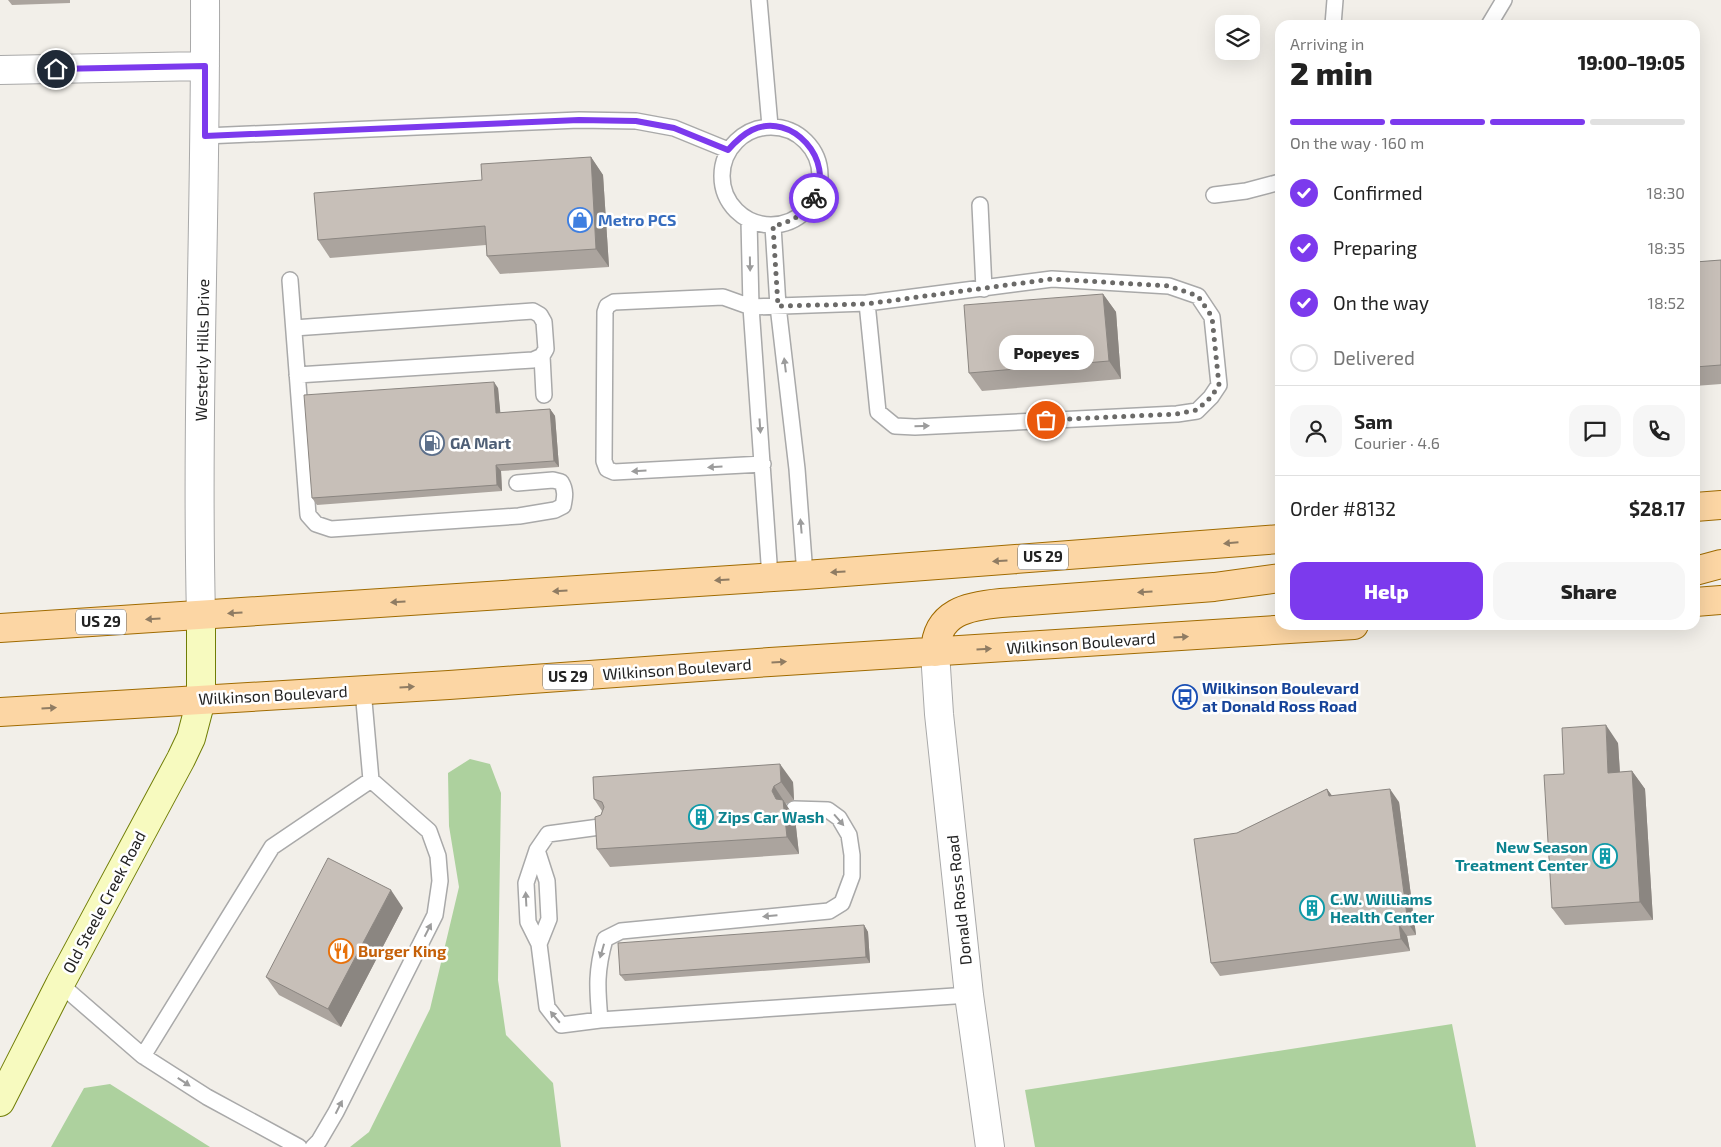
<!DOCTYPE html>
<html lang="en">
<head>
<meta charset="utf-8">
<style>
	body { margin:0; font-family:"Exo 2",sans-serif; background:#f6f6f6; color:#222; height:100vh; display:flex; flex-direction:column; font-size:19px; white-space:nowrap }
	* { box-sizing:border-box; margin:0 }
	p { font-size:16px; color:#767676 }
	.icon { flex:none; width:28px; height:28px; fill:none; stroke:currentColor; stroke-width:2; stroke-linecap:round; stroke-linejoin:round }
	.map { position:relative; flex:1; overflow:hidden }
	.details { position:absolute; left:1275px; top:20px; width:425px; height:610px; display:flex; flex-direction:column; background:#fff; border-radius:15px; box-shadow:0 5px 20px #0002 }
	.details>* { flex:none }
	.tools { position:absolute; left:1215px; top:15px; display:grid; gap:10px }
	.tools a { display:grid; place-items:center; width:45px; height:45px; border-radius:10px; background:#fff; box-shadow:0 5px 20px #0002; font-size:25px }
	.pin { position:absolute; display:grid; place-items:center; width:42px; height:42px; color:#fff; margin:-21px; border:2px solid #fff; border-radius:50%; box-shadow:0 1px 5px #0007 }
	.courier { position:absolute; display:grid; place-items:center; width:50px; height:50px; margin:-25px; border:4px solid #7c3aed; border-radius:50%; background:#fff; color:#222; box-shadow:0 1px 6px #0007 }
	.bubble { position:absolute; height:35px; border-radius:15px; background:#fff; box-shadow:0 5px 20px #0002; font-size:16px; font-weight:800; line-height:35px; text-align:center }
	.head em { font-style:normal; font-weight:800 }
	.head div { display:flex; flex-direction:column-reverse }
	.head { display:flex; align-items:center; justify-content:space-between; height:85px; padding:0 15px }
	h1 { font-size:32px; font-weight:800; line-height:38px }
	.bar { display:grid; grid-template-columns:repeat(4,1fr); gap:8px 5px; align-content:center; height:60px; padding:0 15px }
	.bar i { height:6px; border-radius:4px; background:#e0e0e0 }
	.bar .selected { background:#7c3aed }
	.bar p { grid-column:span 4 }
	.line { display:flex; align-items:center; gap:12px; padding:0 15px; border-top:1px solid #e0e0e0 }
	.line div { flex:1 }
	.round { display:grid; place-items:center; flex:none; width:52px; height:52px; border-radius:15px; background:#f6f6f6 }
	ol { padding:0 15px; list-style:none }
	li { display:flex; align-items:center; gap:15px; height:55px }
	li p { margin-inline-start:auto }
	li .icon { padding:5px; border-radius:50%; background:#7c3aed; color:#fff; stroke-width:4 }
	li:last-child { color:#767676 }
	li i { width:28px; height:28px; border:2px solid #e0e0e0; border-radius:50% }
	.action { display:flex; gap:10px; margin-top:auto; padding:10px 15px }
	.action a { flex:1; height:58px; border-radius:15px; background:#7c3aed; color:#fff; font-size:20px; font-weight:800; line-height:58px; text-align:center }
	.action a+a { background:#f6f6f6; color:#222 }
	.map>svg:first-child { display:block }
	.forest { fill:#add19e }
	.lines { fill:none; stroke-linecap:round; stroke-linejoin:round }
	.service-casing { stroke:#a9a9a9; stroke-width:18 }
	.minor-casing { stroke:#a9a9a9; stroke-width:30 }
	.tertiary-casing { stroke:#a9a9a9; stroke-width:30 }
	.secondary-casing { stroke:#707d05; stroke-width:30 }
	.primary-casing { stroke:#a06b00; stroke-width:30 }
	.service { stroke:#fff; stroke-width:15 }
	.minor { stroke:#fff; stroke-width:28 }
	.tertiary { stroke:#fff; stroke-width:28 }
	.secondary { stroke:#f7fabf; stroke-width:28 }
	.primary { stroke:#fcd6a4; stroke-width:28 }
	.wall { fill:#aba49e }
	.shaded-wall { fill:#8b8681 }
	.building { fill:#c7bfb8; stroke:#8b8681 }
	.oneway { fill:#9c9c9c }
	.oneway2 { fill:#8f7c63 }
	.done { stroke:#6b6a68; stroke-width:5; stroke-dasharray:0 9 }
	.route { stroke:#7c3aed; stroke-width:6 }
	.labels { text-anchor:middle; stroke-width:5; stroke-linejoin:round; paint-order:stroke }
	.shield { fill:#fff; stroke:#646464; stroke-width:1 }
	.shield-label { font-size:15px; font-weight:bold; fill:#222 }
	.shop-label { font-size:16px; font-weight:bold; fill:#366cbe; stroke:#fff; text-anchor:start }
	.street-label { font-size:16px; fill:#222; stroke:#fff }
	.service-label { font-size:16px; font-weight:bold; fill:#4e5e75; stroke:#fff; text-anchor:start }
	.transit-label { font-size:16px; font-weight:bold; fill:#164399; stroke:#fff; text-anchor:start }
	.culture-label { font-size:16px; font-weight:bold; fill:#0d838f; stroke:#fff; text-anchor:start }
	.food-label { font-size:16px; font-weight:bold; fill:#c56008; stroke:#fff; text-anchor:start }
</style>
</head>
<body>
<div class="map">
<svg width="1721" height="1147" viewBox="0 0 1721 1147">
	<rect width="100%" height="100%" fill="#f2efe9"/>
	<path class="forest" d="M470,759L490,764L501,793L498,980L506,1035L553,1083L561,1147H350L369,1132L430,1009L459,887L449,826L448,773Z
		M1452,1024L1476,1147H1035L1025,1090Z
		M110,1084L210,1147H51L84,1088Z"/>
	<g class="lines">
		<defs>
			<path id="service" d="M759,0L770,126
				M1333,25L1335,0
				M1489,25L1504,0
				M722 176a49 49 0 1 1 98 0a49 49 0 1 1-98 0Z
				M205,136L579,120L636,121L674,128L728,150
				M1214,195L1246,191L1280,182
				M980,205L984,289
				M749,220L751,307L770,577
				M773,226L778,306L797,469L805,575
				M290,280L308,515L316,524L331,529L519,516L555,510L563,506C565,497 566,490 561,482L553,480L517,483
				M294,328L533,311L540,315L544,322L546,349L542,356L533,360L297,375
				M542,356L544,395
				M763,464L614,472L607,469L604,461L605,312L607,306L614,302L723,297L751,307L867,303L878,412L895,426L915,427L1177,414L1197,411L1211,397L1219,385L1212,317L1198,296L1169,286L1052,279L867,303
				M607,826L548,834L537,850L526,883L528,922L539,944L547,1007L561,1025L600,1020L969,995
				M537,850L547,881L549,919L539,944
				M60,984L143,1056L272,847L371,780L363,690
				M600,1020C597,987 596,971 605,939L621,931L829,911L842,903L852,876V855L849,835L839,818L828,810L794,809
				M143,1056L207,1097L299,1147
				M313,1147L319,1141L336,1112L435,915L440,881L438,856L429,831L371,780"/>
			<path id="minor" d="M0,70L205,66
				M201,616C196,411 206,205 205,0"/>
			<path id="tertiary" d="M935,652L939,714L969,995L990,1147"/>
			<path id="secondary" d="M0,1102L60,984L181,759L191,738L201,700V616"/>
			<path id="primary" d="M1695,507L1721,505
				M1695,571L1721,564
				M1695,602L1721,600
				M0,628L805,575L1280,539
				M935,652C936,612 968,606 1001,603L1214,587L1280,578
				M0,712L449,685L770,662L1354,625"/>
		</defs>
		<use href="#service" class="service-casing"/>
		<use href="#minor" class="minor-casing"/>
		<use href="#tertiary" class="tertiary-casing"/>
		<use href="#secondary" class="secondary-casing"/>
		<use href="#primary" class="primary-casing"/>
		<use href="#service" class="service"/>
		<use href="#minor" class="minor"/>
		<use href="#tertiary" class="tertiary"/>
		<use href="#secondary" class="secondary"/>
		<use href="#primary" class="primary"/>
	</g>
	<path class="wall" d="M8,0H70V3L12,5Z
		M591,157L603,175L609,267L500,274L487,256L486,245L330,258L318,240L482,180Z
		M1721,260V384L1695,386V262Z
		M1103,294L1116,312L1121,379L982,391L969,373Z
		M498,388L500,413L550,409L555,416L559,467L501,471L502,491L317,505L312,498Z
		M1618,743L1620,772L1632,771L1645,789L1653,920L1565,925L1552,908L1564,774Z
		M593,777L793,782L794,800L786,804V805L795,818L799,854L610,867L597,849L601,815L602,811L594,799Z
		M1327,789L1332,796L1399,802L1416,935L1407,936L1410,951L1220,976L1211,963L1237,833Z
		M403,908L341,1027L279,995L266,977Z
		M864,925L868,932L870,963L625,981L620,975Z"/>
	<path class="shaded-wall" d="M591,157L603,175L609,267L596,249Z
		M1103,294L1116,312L1121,379L1109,361Z
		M494,382L498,388L501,419L496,413Z
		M550,409L555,416L559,467L554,461Z
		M496,465L501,471L502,491L497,485Z
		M1606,725L1618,743L1621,791L1608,773Z
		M780,764L793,782L794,800L781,782Z
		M1632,771L1645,789L1653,920L1640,902Z
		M774,786L795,818L799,854L787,837L776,799L772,791Z
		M1327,789L1336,801L1329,796Z
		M1390,789L1399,802L1416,935L1408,923Z
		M391,890L403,908L341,1027L328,1009Z
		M1399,924L1407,936L1410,951L1401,939Z
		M864,925L868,932L870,963L866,957Z"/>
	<path class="building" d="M591,157L596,249L487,256L485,226L318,240L314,193L482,180L481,164Z
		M1721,260V365L1695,367V262Z
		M1103,294L1109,361L969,373L964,305Z
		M494,382L496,413L550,409L554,461L496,465L497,485L312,498L304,395Z
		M1606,725L1608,773L1632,771L1640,902L1552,908L1544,775L1564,774L1562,728Z
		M780,764L781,782L774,786L772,791L776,799L783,800L787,837L597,849L595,817L601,815L604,807L602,802L594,799L593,777Z
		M1327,789L1329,796L1390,789L1408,923L1399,924L1401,939L1211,963L1194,839L1237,833Z
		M328,858L391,890L328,1009L266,977Z
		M864,925L866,957L620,975L618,943Z"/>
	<defs><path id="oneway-solid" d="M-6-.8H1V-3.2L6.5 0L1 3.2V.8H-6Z" transform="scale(1.25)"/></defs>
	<g class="oneway">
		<use href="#oneway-solid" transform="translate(750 264) rotate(89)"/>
		<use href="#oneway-solid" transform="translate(785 365) rotate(-97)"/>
		<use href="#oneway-solid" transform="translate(760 426) rotate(86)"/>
		<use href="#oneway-solid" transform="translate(922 426) rotate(-2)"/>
		<use href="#oneway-solid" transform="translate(715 467) rotate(177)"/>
		<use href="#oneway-solid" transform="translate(639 471) rotate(177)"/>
		<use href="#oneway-solid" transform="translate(801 526) rotate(-95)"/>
		<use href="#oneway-solid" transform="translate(839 820) rotate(49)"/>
		<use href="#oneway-solid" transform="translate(526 899) rotate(-93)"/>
		<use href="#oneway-solid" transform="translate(770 916) rotate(175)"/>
		<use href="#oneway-solid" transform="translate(428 930) rotate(-63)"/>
		<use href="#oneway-solid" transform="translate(602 951) rotate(106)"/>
		<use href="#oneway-solid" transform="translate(555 1017) rotate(-130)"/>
		<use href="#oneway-solid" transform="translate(184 1082) rotate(33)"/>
		<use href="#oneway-solid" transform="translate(339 1107) rotate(-63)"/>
	</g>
	<g class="oneway2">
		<use href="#oneway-solid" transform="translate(1231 543) rotate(175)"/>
		<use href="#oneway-solid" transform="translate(1000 561) rotate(176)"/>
		<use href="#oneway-solid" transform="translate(838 572) rotate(176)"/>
		<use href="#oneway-solid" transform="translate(722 580) rotate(176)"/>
		<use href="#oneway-solid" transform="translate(560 591) rotate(176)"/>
		<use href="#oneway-solid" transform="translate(1145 592) rotate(176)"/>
		<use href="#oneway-solid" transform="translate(398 602) rotate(176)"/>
		<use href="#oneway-solid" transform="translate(235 613) rotate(176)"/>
		<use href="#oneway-solid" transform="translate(153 619) rotate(176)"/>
		<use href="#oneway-solid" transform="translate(1181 637) rotate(-4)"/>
		<use href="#oneway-solid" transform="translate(984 649) rotate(-3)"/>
		<use href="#oneway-solid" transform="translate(779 662) rotate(-4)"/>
		<use href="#oneway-solid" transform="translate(407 687) rotate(-3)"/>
		<use href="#oneway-solid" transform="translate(49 708) rotate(-4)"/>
	</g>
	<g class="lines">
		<path class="done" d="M814,198C805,215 791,222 773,226L778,306L866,304L1052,279L1169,286L1198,296L1212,317L1219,385L1211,397L1197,410L1177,414L1046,420"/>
		<path class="route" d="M56,69L205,66V136L579,120L636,121L674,128L728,150C735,142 742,135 752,130C792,111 836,161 814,198"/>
	</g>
	<defs>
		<symbol id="shop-ring" viewBox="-11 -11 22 22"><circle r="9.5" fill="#fff" stroke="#3f7fe0" stroke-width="1.5"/><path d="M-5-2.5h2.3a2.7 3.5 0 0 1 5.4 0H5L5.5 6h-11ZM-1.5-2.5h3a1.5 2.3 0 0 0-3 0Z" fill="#3f7fe0"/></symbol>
		<symbol id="fuel-ring" viewBox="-11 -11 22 22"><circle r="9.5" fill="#fff" stroke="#5c6f8a" stroke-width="1.5"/><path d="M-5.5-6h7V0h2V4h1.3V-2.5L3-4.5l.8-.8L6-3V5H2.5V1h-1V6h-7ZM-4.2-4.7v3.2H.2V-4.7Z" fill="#5c6f8a"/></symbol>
		<symbol id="bus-ring" viewBox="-11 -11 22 22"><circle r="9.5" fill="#fff" stroke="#1a4fb4" stroke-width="1.5"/><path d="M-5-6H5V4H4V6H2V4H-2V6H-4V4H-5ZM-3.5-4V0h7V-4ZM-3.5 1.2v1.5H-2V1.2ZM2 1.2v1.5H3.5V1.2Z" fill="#1a4fb4"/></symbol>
		<symbol id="building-ring" viewBox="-11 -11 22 22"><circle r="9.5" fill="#fff" stroke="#0f9aa8" stroke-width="1.5"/><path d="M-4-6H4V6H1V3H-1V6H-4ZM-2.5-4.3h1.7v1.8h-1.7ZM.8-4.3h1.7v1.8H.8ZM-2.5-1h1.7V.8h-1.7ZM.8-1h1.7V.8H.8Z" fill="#0f9aa8"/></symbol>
		<symbol id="restaurant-ring" viewBox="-11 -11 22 22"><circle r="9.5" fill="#fff" stroke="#e8710a" stroke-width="1.5"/><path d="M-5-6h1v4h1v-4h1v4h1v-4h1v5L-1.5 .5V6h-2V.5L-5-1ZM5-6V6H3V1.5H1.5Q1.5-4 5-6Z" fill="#e8710a"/></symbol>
	</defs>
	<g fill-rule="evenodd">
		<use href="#shop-ring" x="566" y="206" width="28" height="28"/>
		<use href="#fuel-ring" x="418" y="429" width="28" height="28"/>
		<use href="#bus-ring" x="1171" y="683" width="28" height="28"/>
		<use href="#building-ring" x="687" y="803" width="28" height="28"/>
		<use href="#building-ring" x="1591" y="842" width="28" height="28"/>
		<use href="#building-ring" x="1298" y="894" width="28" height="28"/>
		<use href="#restaurant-ring" x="327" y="937" width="28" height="28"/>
	</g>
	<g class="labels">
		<g class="shield">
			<rect x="1018" y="544.5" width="50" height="25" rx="4"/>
			<rect x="76" y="609.5" width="50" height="25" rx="4"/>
			<rect x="543" y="664.5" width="50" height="25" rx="4"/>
		</g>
		<g class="shield-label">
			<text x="1043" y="562">US 29</text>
			<text x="101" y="627">US 29</text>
			<text x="568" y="682">US 29</text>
		</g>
		<g class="shop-label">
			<text x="598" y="226">Metro PCS</text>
		</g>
		<g class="street-label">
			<text transform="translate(202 350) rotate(-89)" y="6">Westerly Hills Drive</text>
			<text transform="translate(1081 643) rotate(-4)" y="6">Wilkinson Boulevard</text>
			<text transform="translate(677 669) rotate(-4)" y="6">Wilkinson Boulevard</text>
			<text transform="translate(273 695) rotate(-3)" y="6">Wilkinson Boulevard</text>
			<text transform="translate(959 900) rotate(-96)" y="6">Donald Ross Road</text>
			<text transform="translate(104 902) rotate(-62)" y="6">Old Steele Creek Road</text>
		</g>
		<g class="service-label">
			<text x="450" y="449">GA Mart</text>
		</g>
		<g class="transit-label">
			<text x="1202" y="694">Wilkinson Boulevard<tspan x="1202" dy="18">at Donald Ross Road</tspan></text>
		</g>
		<g class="culture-label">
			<text x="718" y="823">Zips Car Wash</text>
			<text x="1588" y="853" text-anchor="end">New Season<tspan x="1588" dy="18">Treatment Center</tspan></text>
			<text x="1330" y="905">C.W. Williams<tspan x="1330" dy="18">Health Center</tspan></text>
		</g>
		<g class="food-label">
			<text x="358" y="957">Burger King</text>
		</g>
	</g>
</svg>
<div class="tools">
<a><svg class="icon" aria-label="layers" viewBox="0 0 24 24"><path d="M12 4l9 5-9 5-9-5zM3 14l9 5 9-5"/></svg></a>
</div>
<div class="pin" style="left:1046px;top:420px;background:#ea580c"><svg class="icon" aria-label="bag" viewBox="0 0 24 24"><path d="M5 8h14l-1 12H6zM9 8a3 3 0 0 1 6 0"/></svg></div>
<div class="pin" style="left:56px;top:69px;background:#1f2937"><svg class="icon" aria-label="home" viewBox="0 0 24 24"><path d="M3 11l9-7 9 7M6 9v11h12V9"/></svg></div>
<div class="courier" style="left:814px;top:198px"><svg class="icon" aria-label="bike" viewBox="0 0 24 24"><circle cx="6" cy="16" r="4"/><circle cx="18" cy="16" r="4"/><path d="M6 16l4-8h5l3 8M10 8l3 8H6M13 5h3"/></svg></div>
<div class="bubble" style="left:999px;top:335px;width:95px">Popeyes</div>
<section class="details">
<div class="head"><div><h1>2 min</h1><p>Arriving in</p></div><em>19:00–19:05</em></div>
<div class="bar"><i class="selected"></i><i class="selected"></i><i class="selected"></i><i></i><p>On the way · 160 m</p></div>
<ol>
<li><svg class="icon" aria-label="check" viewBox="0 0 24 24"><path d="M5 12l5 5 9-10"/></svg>Confirmed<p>18:30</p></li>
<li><svg class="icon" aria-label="check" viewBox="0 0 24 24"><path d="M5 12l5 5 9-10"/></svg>Preparing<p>18:35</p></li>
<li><svg class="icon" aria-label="check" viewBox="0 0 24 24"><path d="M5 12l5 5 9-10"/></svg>On the way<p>18:52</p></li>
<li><i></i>Delivered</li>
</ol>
<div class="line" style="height:90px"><a class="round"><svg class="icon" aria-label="person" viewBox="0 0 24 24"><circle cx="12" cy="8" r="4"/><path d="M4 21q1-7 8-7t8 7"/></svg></a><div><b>Sam</b><p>Courier · 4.6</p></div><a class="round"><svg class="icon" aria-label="chat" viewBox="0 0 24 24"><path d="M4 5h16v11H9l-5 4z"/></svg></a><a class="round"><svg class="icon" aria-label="phone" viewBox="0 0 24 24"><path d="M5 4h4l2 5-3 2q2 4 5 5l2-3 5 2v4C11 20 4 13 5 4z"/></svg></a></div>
<div class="line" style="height:65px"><div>Order #8132</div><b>$28.17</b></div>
<div class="action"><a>Help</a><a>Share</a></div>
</section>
</div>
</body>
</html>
